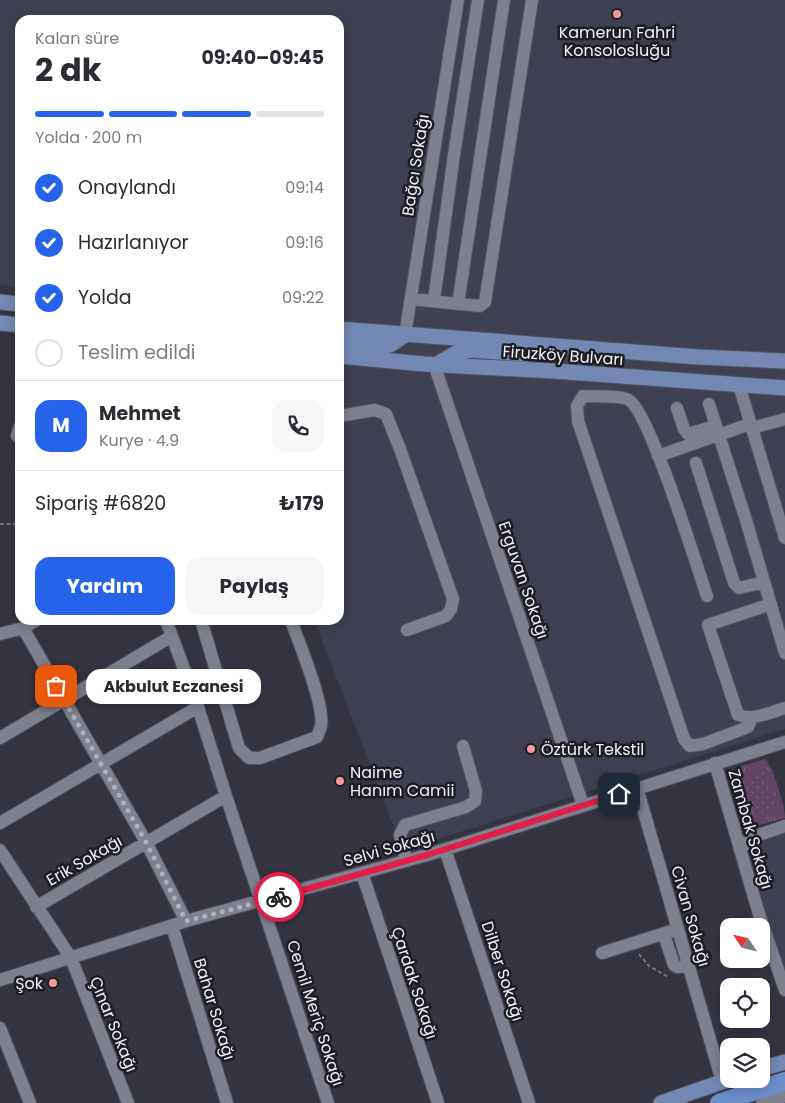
<!DOCTYPE html>
<html lang="tr">
<head>
<meta charset="utf-8">
<style>
	body { margin:0; font-family:Poppins,sans-serif; background:#f7f7f7; color:#2b2b33; height:100vh; display:flex; flex-direction:column; font-size:19px; white-space:nowrap }
	* { box-sizing:border-box; margin:0 }
	p { font-size:16px; color:#7c7c81 }
	.icon { flex:none; width:28px; height:28px; fill:none; stroke:currentColor; stroke-width:2; stroke-linecap:round; stroke-linejoin:round }
	.map { position:relative; flex:1; overflow:hidden }
	.details { position:absolute; left:15px; top:15px; width:329px; height:610px; display:flex; flex-direction:column; background:#fff; border-radius:15px; box-shadow:0 2px 12px #0003 }
	.details>* { flex:none }
	.needle { width:32px; rotate:305deg }
	.controls { position:absolute; left:720px; top:918px; display:grid; gap:10px }
	.controls a { display:grid; place-items:center; width:50px; height:50px; border-radius:10px; background:#fff; box-shadow:0 2px 12px #0003; font-size:25px }
	.pin { position:absolute; display:grid; place-items:center; width:42px; height:42px; color:#fff; margin:-21px; border-radius:10px; box-shadow:0 2px 8px #0006 }
	.courier { position:absolute; display:grid; place-items:center; width:50px; height:50px; margin:-25px; border:4px solid #e11d48; border-radius:50%; background:#fff; color:#222; box-shadow:0 1px 6px #0007 }
	.bubble { position:absolute; height:35px; border-radius:15px; background:#fff; box-shadow:0 2px 12px #0003; font-size:16px; font-weight:700; line-height:35px; text-align:center }
	.headline em { font-style:normal; font-weight:700 }
	.headline div { display:flex; flex-direction:column-reverse }
	.headline { display:flex; align-items:center; justify-content:space-between; height:85px; padding:0 20px }
	h1 { font-size:32px; font-weight:700; line-height:38px }
	.bar { display:grid; grid-template-columns:repeat(4,1fr); gap:8px 5px; align-content:center; height:60px; padding:0 20px }
	.bar i { height:6px; border-radius:4px; background:#e1e1e2 }
	.bar .selected { background:#2563eb }
	.bar p { grid-column:span 4 }
	.line { display:flex; align-items:center; gap:12px; padding:0 20px; border-top:1px solid #e1e1e2 }
	.line div { flex:1 }
	.round { display:grid; place-items:center; flex:none; width:52px; height:52px; border-radius:15px; background:#f7f7f7 }
	ol { padding:0 20px; list-style:none }
	li { display:flex; align-items:center; gap:15px; height:55px }
	li p { margin-inline-start:auto }
	li .icon { padding:5px; border-radius:50%; background:#2563eb; color:#fff; stroke-width:4 }
	li:last-child { color:#7c7c81 }
	li i { width:28px; height:28px; border:2px solid #e1e1e2; border-radius:50% }
	.primary-button { display:flex; gap:10px; margin-top:auto; padding:10px 20px }
	.primary-button a { flex:1; height:58px; border-radius:15px; background:#2563eb; color:#fff; font-size:20px; font-weight:700; line-height:58px; text-align:center }
	.primary-button a+a { background:#f7f7f7; color:#2b2b33 }
	.map>svg:first-child { display:block }
	.built { fill:#3f4152 }
	.grass { fill:url(#grass-tufts) }
	.park { fill:url(#park-dots) }
	.lines { fill:none; stroke-linecap:round; stroke-linejoin:round }
	.minor-casing { stroke:#53535e; stroke-width:14 }
	.major-casing { stroke:#53535e; stroke-width:17 }
	.highway-casing { stroke:#53535e; stroke-width:19 }
	.path { stroke:#73747e; stroke-width:2; stroke-dasharray:4 2.5; stroke-linecap:butt }
	.minor { stroke:#7f808e; stroke-width:12 }
	.major { stroke:#7388b3; stroke-width:15 }
	.highway { stroke:#6b8ecc; stroke-width:18 }
	.done { stroke:#aeafb9; stroke-width:5; stroke-dasharray:0 9 }
	.route { stroke:#e11d48; stroke-width:6 }
	.poi-dot { fill:#f59b97; stroke:#1d1d23; stroke-width:2 }
	.labels { text-anchor:middle; stroke-width:5; stroke-linejoin:round; paint-order:stroke }
	.poi-label { font-size:16px; fill:#f0f1f9; stroke:#1d1d23; text-anchor:start }
	.street-label { font-size:16px; fill:#f0f1f9; stroke:#1d1d23 }
</style>
</head>
<body>
<div class="map">
<svg width="785" height="1103" viewBox="0 0 785 1103">
	<defs>
		<pattern id="grass-tufts" width="24" height="20" patternUnits="userSpaceOnUse" patternTransform="scale(1.25)"><rect width="24" height="20" fill="#614565"/><path d="M3 7l-1-3M5 7V3M7 7l1-3M15 17l-1-3M17 17v-4M19 17l1-3" fill="none" stroke="#78607c"/></pattern>
		<pattern id="park-dots" width="8" height="8" patternUnits="userSpaceOnUse" patternTransform="scale(1.25)"><rect width="8" height="8" fill="#614565"/><path d="M2 2h.1M6 6h.1" fill="none" stroke="#78607c" stroke-width="1.8" stroke-linecap="round"/></pattern>
	</defs>
	<rect width="100%" height="100%" fill="#343541"/>
	<path class="built" d="M0,0H785V729L403,850L314,620H339V20H20V288L0,285Z
		M785,821V992L740,835Z"/>
	<path class="grass" d="M765,759C773,766 785,807 785,818L748,828L736,786V773L742,766Z"/>
	<path class="park" d="M765,771L777,808L753,816L741,780Z"/>
	<g class="lines">
		<defs>
			<path id="minor" d="M411,299L480,306L485,302L532,0
				M434,300L454,155L478,0
				M458,304L504,0
				M405,335L458,0
				M437,364V373L583,805
				M739,385L785,538
				M709,404L746,520L785,653
				M677,408L684,429L688,434L715,426
				M339,416L375,410L386,414L400,449L453,599L451,609L446,616L407,630
				M752,428L785,419
				M17,436L20,426
				M658,456L750,424
				M696,463L734,583L739,588L764,582
				M707,596C696,564 650,413 629,400C621,395 594,397 583,396L577,406L578,421L684,739L690,746L703,744L748,727L752,717
				M771,604L708,625L738,715C753,721 771,712 785,708
				M166,620L198,707L226,796L328,1103
				M201,620L239,748L249,758H260L317,737C318,734 320,730 321,726C325,705 299,643 291,620
				M23,628L146,842L186,921
				M0,634L23,628L37,620
				M0,738L172,636
				M715,763L759,914L785,990
				M637,788L722,1081
				M0,823L198,707
				M445,849L529,1103
				M0,850L71,958L128,1103
				M740,850L750,838L785,826
				M406,861L400,835L405,825L466,807L475,801L476,791L463,746
				M362,873L438,1103
				M36,907L226,796
				M172,926L227,1103
				M666,941L674,965L677,967L688,966
				M602,953L678,929
				M0,980L186,921L427,855L785,742
				M0,1028L30,1103
				M762,1103L785,1096"/>
			<path id="major" d="M0,302L20,304
				M0,323L20,325
				M339,329L698,357L785,361
				M339,344L381,347L390,345L405,335
				M339,356L424,364L554,371L785,388
				M437,364L458,352L472,350L525,354L544,351
				M761,1069L785,1062
				M661,1103L730,1079"/>
			<path id="highway" d="M719,1103L785,1081"/>
		</defs>
		<use href="#minor" class="minor-casing"/>
		<use href="#major" class="major-casing"/>
		<use href="#highway" class="highway-casing"/>
		<path class="path" d="M17,484H20
			M0,524H14L20,527
			M17,525L20,519
			M18,543L20,540
			M639,954L649,966L668,977"/>
		<use href="#minor" class="minor"/>
		<use href="#major" class="major"/>
		<use href="#highway" class="highway"/>
	</g>
	<g class="lines">
		<path class="done" d="M56,686L146,842L186,921L279,897"/>
		<path class="route" d="M279,897L427,855L619,794"/>
	</g>
	<g class="poi-dot">
		<circle cx="617" cy="14" r="5"/>
		<circle cx="531" cy="749" r="5"/>
		<circle cx="340" cy="781" r="5"/>
		<circle cx="53" cy="983" r="5"/>
	</g>
	<g class="labels">
		<g class="poi-label">
			<text x="617" y="38" text-anchor="middle">Kamerun Fahri<tspan x="617" dy="18">Konsolosluğu</tspan></text>
			<text x="541" y="755">Öztürk Tekstil</text>
			<text x="350" y="778">Naime<tspan x="350" dy="18">Hanım Camii</tspan></text>
			<text x="43" y="989" text-anchor="end">Şok</text>
		</g>
		<g class="street-label">
			<text transform="translate(415 165) rotate(-81)" y="6">Bağcı Sokağı</text>
			<text transform="translate(563 355) rotate(4)" y="6">Firuzköy Bulvarı</text>
			<text transform="translate(524 580) rotate(71)" y="6">Erguvan Sokağı</text>
			<text transform="translate(751 829) rotate(74)" y="6">Zambak Sokağı</text>
			<text transform="translate(389 848) rotate(-16)" y="6">Selvi Sokağı</text>
			<text transform="translate(84 860) rotate(-30)" y="6">Erik Sokağı</text>
			<text transform="translate(691 916) rotate(74)" y="6">Civan Sokağı</text>
			<text transform="translate(503 971) rotate(72)" y="6">Dilber Sokağı</text>
			<text transform="translate(415 983) rotate(72)" y="6">Çardak Sokağı</text>
			<text transform="translate(215 1009) rotate(73)" y="6">Bahar Sokağı</text>
			<text transform="translate(316 1013) rotate(72)" y="6">Cemil Meriç Sokağı</text>
			<text transform="translate(114 1024) rotate(68)" y="6">Çınar Sokağı</text>
		</g>
	</g>
</svg>
<div class="controls">
<a><svg class="needle" viewBox="-14 -14 28 28"><path d="M0-13l5 13h-10z" fill="#e53935"/><path d="M0 13l5-13h-10z" fill="#7c7c81"/></svg></a>
<a><svg class="icon" aria-label="locate" viewBox="0 0 24 24"><circle cx="12" cy="12" r="6"/><path d="M12 2v4M12 18v4M2 12h4M18 12h4"/></svg></a>
<a><svg class="icon" aria-label="layers" viewBox="0 0 24 24"><path d="M12 4l9 5-9 5-9-5zM3 14l9 5 9-5"/></svg></a>
</div>
<div class="pin" style="left:56px;top:686px;background:#ea580c"><svg class="icon" aria-label="bag" viewBox="0 0 24 24"><path d="M5 8h14l-1 12H6zM9 8a3 3 0 0 1 6 0"/></svg></div>
<div class="pin" style="left:619px;top:794px;background:#1f2937"><svg class="icon" aria-label="home" viewBox="0 0 24 24"><path d="M3 11l9-7 9 7M6 9v11h12V9"/></svg></div>
<div class="courier" style="left:279px;top:897px"><svg class="icon" aria-label="bike" viewBox="0 0 24 24"><circle cx="6" cy="16" r="4"/><circle cx="18" cy="16" r="4"/><path d="M6 16l4-8h5l3 8M10 8l3 8H6M13 5h3"/></svg></div>
<div class="bubble" style="left:86px;top:669px;width:175px">Akbulut Eczanesi</div>
<section class="details">
<div class="headline"><div><h1>2 dk</h1><p>Kalan süre</p></div><em>09:40–09:45</em></div>
<div class="bar"><i class="selected"></i><i class="selected"></i><i class="selected"></i><i></i><p>Yolda · 200 m</p></div>
<ol>
<li><svg class="icon" aria-label="check" viewBox="0 0 24 24"><path d="M5 12l5 5 9-10"/></svg>Onaylandı<p>09:14</p></li>
<li><svg class="icon" aria-label="check" viewBox="0 0 24 24"><path d="M5 12l5 5 9-10"/></svg>Hazırlanıyor<p>09:16</p></li>
<li><svg class="icon" aria-label="check" viewBox="0 0 24 24"><path d="M5 12l5 5 9-10"/></svg>Yolda<p>09:22</p></li>
<li><i></i>Teslim edildi</li>
</ol>
<div class="line" style="height:90px"><b class="round" style="background:#2563eb;color:#fff">M</b><div><b>Mehmet</b><p>Kurye · 4.9</p></div><a class="round"><svg class="icon" aria-label="phone" viewBox="0 0 24 24"><path d="M5 4h4l2 5-3 2q2 4 5 5l2-3 5 2v4C11 20 4 13 5 4z"/></svg></a></div>
<div class="line" style="height:65px"><div>Sipariş #6820</div><b>₺179</b></div>
<div class="primary-button"><a>Yardım</a><a>Paylaş</a></div>
</section>
</div>
</body>
</html>
